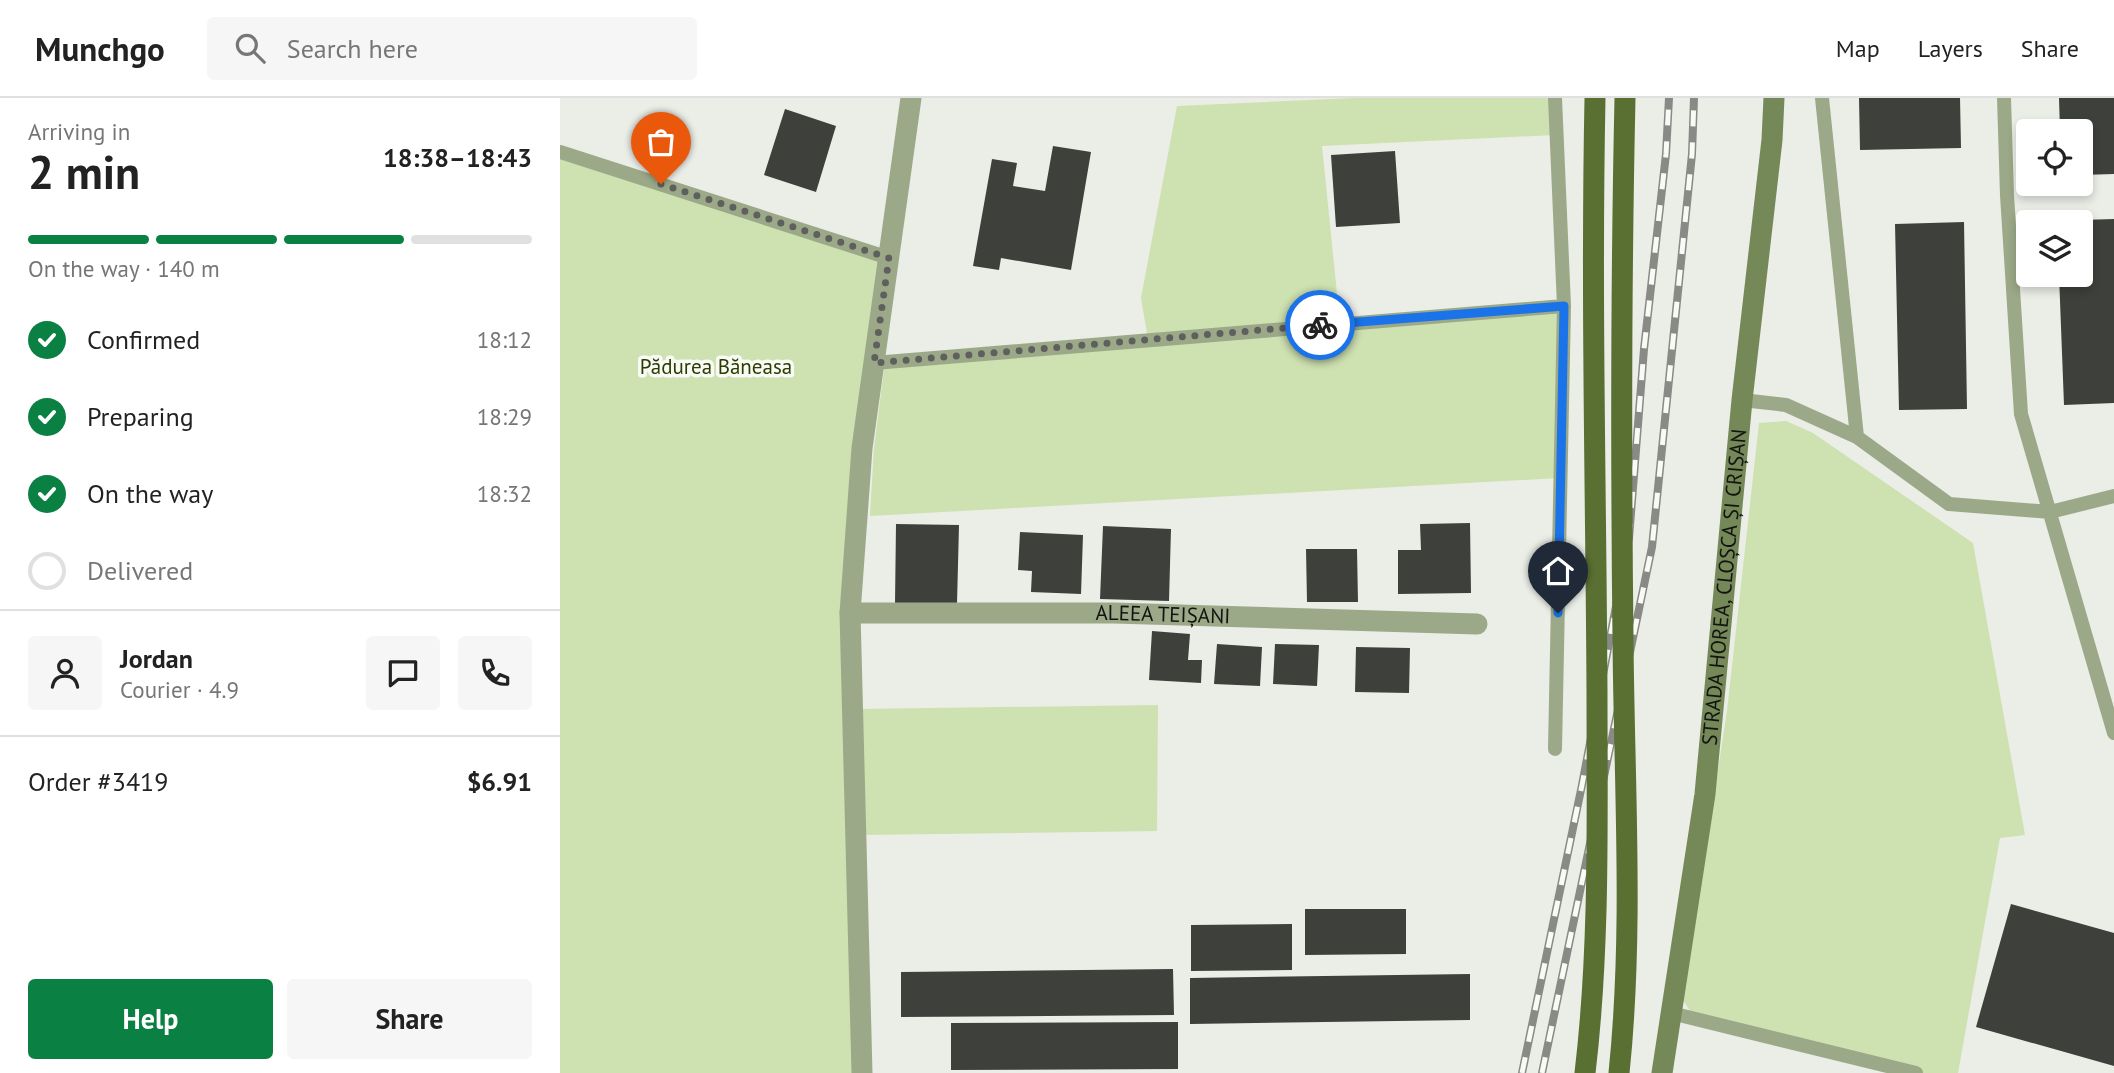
<!DOCTYPE html>
<html lang="en">
<head>
<meta charset="utf-8">
<style>
	body { margin:0; font-family:"PT Sans",sans-serif; background:#f6f6f6; color:#222; height:100vh; display:flex; flex-direction:column; font-size:26px; white-space:nowrap }
	* { box-sizing:border-box; margin:0 }
	p { font-size:23px; color:#767676 }
	.icon { flex:none; width:38px; height:38px; fill:none; stroke:currentColor; stroke-width:2; stroke-linecap:round; stroke-linejoin:round }
	.map { position:relative; flex:1; overflow:hidden }
	.drawer { display:flex; flex-direction:column; background:#fff; width:560px }
	.drawer>* { flex:none }
	.fabs { position:absolute; left:1456px; top:21px; display:grid; gap:14px }
	.fabs a { display:grid; place-items:center; width:77px; height:77px; border-radius:7px; background:#fff; box-shadow:0 4px 10px #0003; font-size:35px }
	.pin { position:absolute; display:grid; place-items:center; width:60px; height:60px; color:#fff; margin:-72px -30px; border-radius:50% 50% 50% 0; rotate:-45deg; box-shadow:0 0 7px #0007 }
	.pin .icon { rotate:45deg }
	.courier { position:absolute; display:grid; place-items:center; width:70px; height:70px; margin:-35px; border:5px solid #1a73e8; border-radius:50%; background:#fff; color:#222; box-shadow:0 2px 9px #0007 }
	.summary em { font-style:normal; font-weight:700 }
	.summary div { display:flex; flex-direction:column-reverse }
	.summary { display:flex; align-items:center; justify-content:space-between; height:119px; padding:0 28px }
	h1 { font-size:46px; font-weight:700; line-height:52px }
	.bar { display:grid; grid-template-columns:repeat(4,1fr); gap:10px 7px; align-content:center; height:84px; padding:0 28px }
	.bar i { height:9px; border-radius:5px; background:#e0e0e0 }
	.bar .selected { background:#0b8043 }
	.bar p { grid-column:span 4 }
	.line { display:flex; align-items:center; gap:18px; padding:0 28px; border-top:2px solid #e0e0e0 }
	.line div { flex:1 }
	.round { display:grid; place-items:center; flex:none; width:74px; height:74px; border-radius:7px; background:#f6f6f6 }
	ol { padding:0 28px; list-style:none }
	li { display:flex; align-items:center; gap:21px; height:77px }
	li p { margin-inline-start:auto }
	li .icon { padding:7px; border-radius:50%; background:#0b8043; color:#fff; stroke-width:4 }
	li:last-child { color:#767676 }
	li i { width:38px; height:38px; border:4px solid #e0e0e0; border-radius:50% }
	.cta { display:flex; gap:14px; margin-top:auto; padding:14px 28px }
	.cta a { flex:1; height:80px; border-radius:7px; background:#0b8043; color:#fff; font-size:28px; font-weight:700; line-height:80px; text-align:center }
	.cta a+a { background:#f6f6f6; color:#222 }
	header { display:flex; align-items:center; gap:42px; box-sizing:border-box; height:98px; padding:0 35px; background:#fff; border-bottom:2px solid #e0e0e0 }
	header strong { font-size:33px }
	nav { display:flex; gap:38px; margin-inline-start:auto; font-size:24px }
	.search { width:490px; height:63px; background:#f6f6f6; display:flex; align-items:center; gap:18px; box-sizing:border-box; padding:0 24px; border-radius:7px; color:#767676; font-size:26px }
	main { display:flex; flex:1; min-height:0 }
	.map>svg:first-child { display:block }
	.green { fill:#cee1b1 }
	.building { fill:#3e403b }
	.lines { fill:none; stroke-linecap:round; stroke-linejoin:round }
	.lane { stroke:#9ba988; stroke-width:14 }
	.street { stroke:#9ba988; stroke-width:21 }
	.secondary { stroke:#758857; stroke-width:21 }
	.rail-casing { stroke:#898a86; stroke-width:8 }
	.rail { stroke:#f8faf5; stroke-width:5; stroke-dasharray:16; stroke-linecap:butt }
	.primary-bridge { stroke:#5a7032; stroke-width:21 }
	.done { stroke:#5f605d; stroke-width:7; stroke-dasharray:0 12.6 }
	.route { stroke:#1a73e8; stroke-width:9 }
	.labels { text-anchor:middle; stroke-width:7; stroke-linejoin:round; paint-order:stroke }
	.park-label { font-size:21px; fill:#2c3d02; stroke:#f8faf5 }
	.street-label { font-size:21px; fill:#131412; stroke:#f8faf5 }
</style>
</head>
<body>
<header>
<strong>Munchgo</strong>
<div class="search"><svg class="icon" aria-label="search" viewBox="0 0 24 24"><circle cx="10" cy="10" r="6"/><path d="M15 15l6 6"/></svg>Search here</div>
<nav><a>Map</a><a>Layers</a><a>Share</a></nav>
</header>
<main>
<section class="drawer">
<div class="summary"><div><h1>2 min</h1><p>Arriving in</p></div><em>18:38–18:43</em></div>
<div class="bar"><i class="selected"></i><i class="selected"></i><i class="selected"></i><i></i><p>On the way · 140 m</p></div>
<ol>
<li><svg class="icon" aria-label="check" viewBox="0 0 24 24"><path d="M5 12l5 5 9-10"/></svg>Confirmed<p>18:12</p></li>
<li><svg class="icon" aria-label="check" viewBox="0 0 24 24"><path d="M5 12l5 5 9-10"/></svg>Preparing<p>18:29</p></li>
<li><svg class="icon" aria-label="check" viewBox="0 0 24 24"><path d="M5 12l5 5 9-10"/></svg>On the way<p>18:32</p></li>
<li><i></i>Delivered</li>
</ol>
<div class="line" style="height:126px"><a class="round"><svg class="icon" aria-label="person" viewBox="0 0 24 24"><circle cx="12" cy="8" r="4"/><path d="M4 21q1-7 8-7t8 7"/></svg></a><div><b>Jordan</b><p>Courier · 4.9</p></div><a class="round"><svg class="icon" aria-label="chat" viewBox="0 0 24 24"><path d="M4 5h16v11H9l-5 4z"/></svg></a><a class="round"><svg class="icon" aria-label="phone" viewBox="0 0 24 24"><path d="M5 4h4l2 5-3 2q2 4 5 5l2-3 5 2v4C11 20 4 13 5 4z"/></svg></a></div>
<div class="line" style="height:91px"><div>Order #3419</div><b>$6.91</b></div>
<div class="cta"><a>Help</a><a>Share</a></div>
</section>
<div class="map">
<svg width="1554" height="975" viewBox="0 0 1554 975">
	<rect width="100%" height="100%" fill="#ebede7"/>
	<path class="green" d="M794,0H995V37L762,48L780,225L1004,208L1000,380L310,418L314,350L325,264L588,241L581,200L617,8Z
		M0,54L329,160L290,515L303,975H0Z
		M1226,323L1253,335L1413,445L1465,737L1440,740L1398,975H1335L1130,913L1123,902L1167,613L1199,325Z
		M598,607L597,733L301,737L299,611Z"/>
	<path class="building" d="M1299,0H1400L1401,50L1300,52Z
		M1499,0H1554V76L1521,77V33H1500Z
		M225,11L276,28L256,94L204,77Z
		M493,48L531,54L511,172L441,160L439,172L413,168L432,61L457,65L453,88L485,93Z
		M835,53L840,125L776,129L771,57Z
		M1554,121V305L1504,307L1499,177H1521V122Z
		M1404,124L1407,311L1339,312L1335,126Z
		M910,425L911,495L838,496V452H861L860,426Z
		M336,426L399,427L397,506L335,505Z
		M543,428L611,431L609,503L540,501Z
		M460,434L523,437L521,496L471,494L472,473L458,472Z
		M746,451H797L798,504H747Z
		M592,533L630,536L628,562H642L641,585L589,582Z
		M657,546L702,549L700,588L654,586Z
		M715,546L759,547L757,588L713,586Z
		M796,549L850,550L849,595L795,594Z
		M1451,806L1554,835V968L1416,929Z
		M745,811H846V856L745,857Z
		M732,826V872L631,873V827Z
		M613,871L614,917L341,919V874Z
		M910,876V922L630,926V880Z
		M618,924V971L391,972V925Z"/>
	<g class="lines">
		<path class="lane" d="M995,0L1004,208L995,651
			M1262,0L1297,339
			M1444,0L1447,97L1461,316L1554,635
			M0,54L329,160
			M314,265L1004,208
			M1182,302L1226,307L1297,339L1389,406L1490,414L1554,398
			M1111,915L1356,975"/>
		<g class="street">
			<path id="s1" d="M290,515H554L917,526"/>
			<path d="M302,975L290,515L302,350L351,0"/>
		</g>
		<path class="secondary" id="s2" d="M1102,975L1145,696L1182,302L1212,42L1214,0"/>
		<defs>
			<path id="rail" d="M962,975L1022,687L1069,440L1084,251L1106,56L1109,0
				M982,975L1092,449L1132,56L1134,0"/>
		</defs>
		<use href="#rail" class="rail-casing"/>
		<use href="#rail" class="rail"/>
		<path class="primary-bridge" d="M1025,975C1040,849 1037,720 1037,594C1036,396 1031,198 1035,0
			M1059,975C1074,831 1064,685 1063,541C1061,361 1061,180 1065,0"/>
	</g>
	<g class="lines">
		<path class="done" d="M101,86L329,160L314,265L760,227"/>
		<path class="route" d="M760,227L1004,208L998,515"/>
	</g>
	<g class="labels">
		<g class="park-label">
			<text x="156" y="276">Pădurea Băneasa</text>
		</g>
		<g class="street-label">
			<text dy="7" stroke="none"><textPath href="#s2" startOffset="490">STRADA HOREA, CLOȘCA ȘI CRIȘAN</textPath></text>
			<text dy="7" stroke="none"><textPath href="#s1" startOffset="313">ALEEA TEIȘANI</textPath></text>
		</g>
	</g>
</svg>
<div class="fabs">
<a><svg class="icon" aria-label="locate" viewBox="0 0 24 24"><circle cx="12" cy="12" r="6"/><path d="M12 2v4M12 18v4M2 12h4M18 12h4"/></svg></a>
<a><svg class="icon" aria-label="layers" viewBox="0 0 24 24"><path d="M12 4l9 5-9 5-9-5zM3 14l9 5 9-5"/></svg></a>
</div>
<div class="pin" style="left:101px;top:86px;background:#ea580c"><svg class="icon" aria-label="bag" viewBox="0 0 24 24"><path d="M5 8h14l-1 12H6zM9 8a3 3 0 0 1 6 0"/></svg></div>
<div class="pin" style="left:998px;top:515px;background:#1f2937"><svg class="icon" aria-label="home" viewBox="0 0 24 24"><path d="M3 11l9-7 9 7M6 9v11h12V9"/></svg></div>
<div class="courier" style="left:760px;top:227px"><svg class="icon" aria-label="bike" viewBox="0 0 24 24"><circle cx="6" cy="16" r="4"/><circle cx="18" cy="16" r="4"/><path d="M6 16l4-8h5l3 8M10 8l3 8H6M13 5h3"/></svg></div>
</div>
</main>
</body>
</html>
